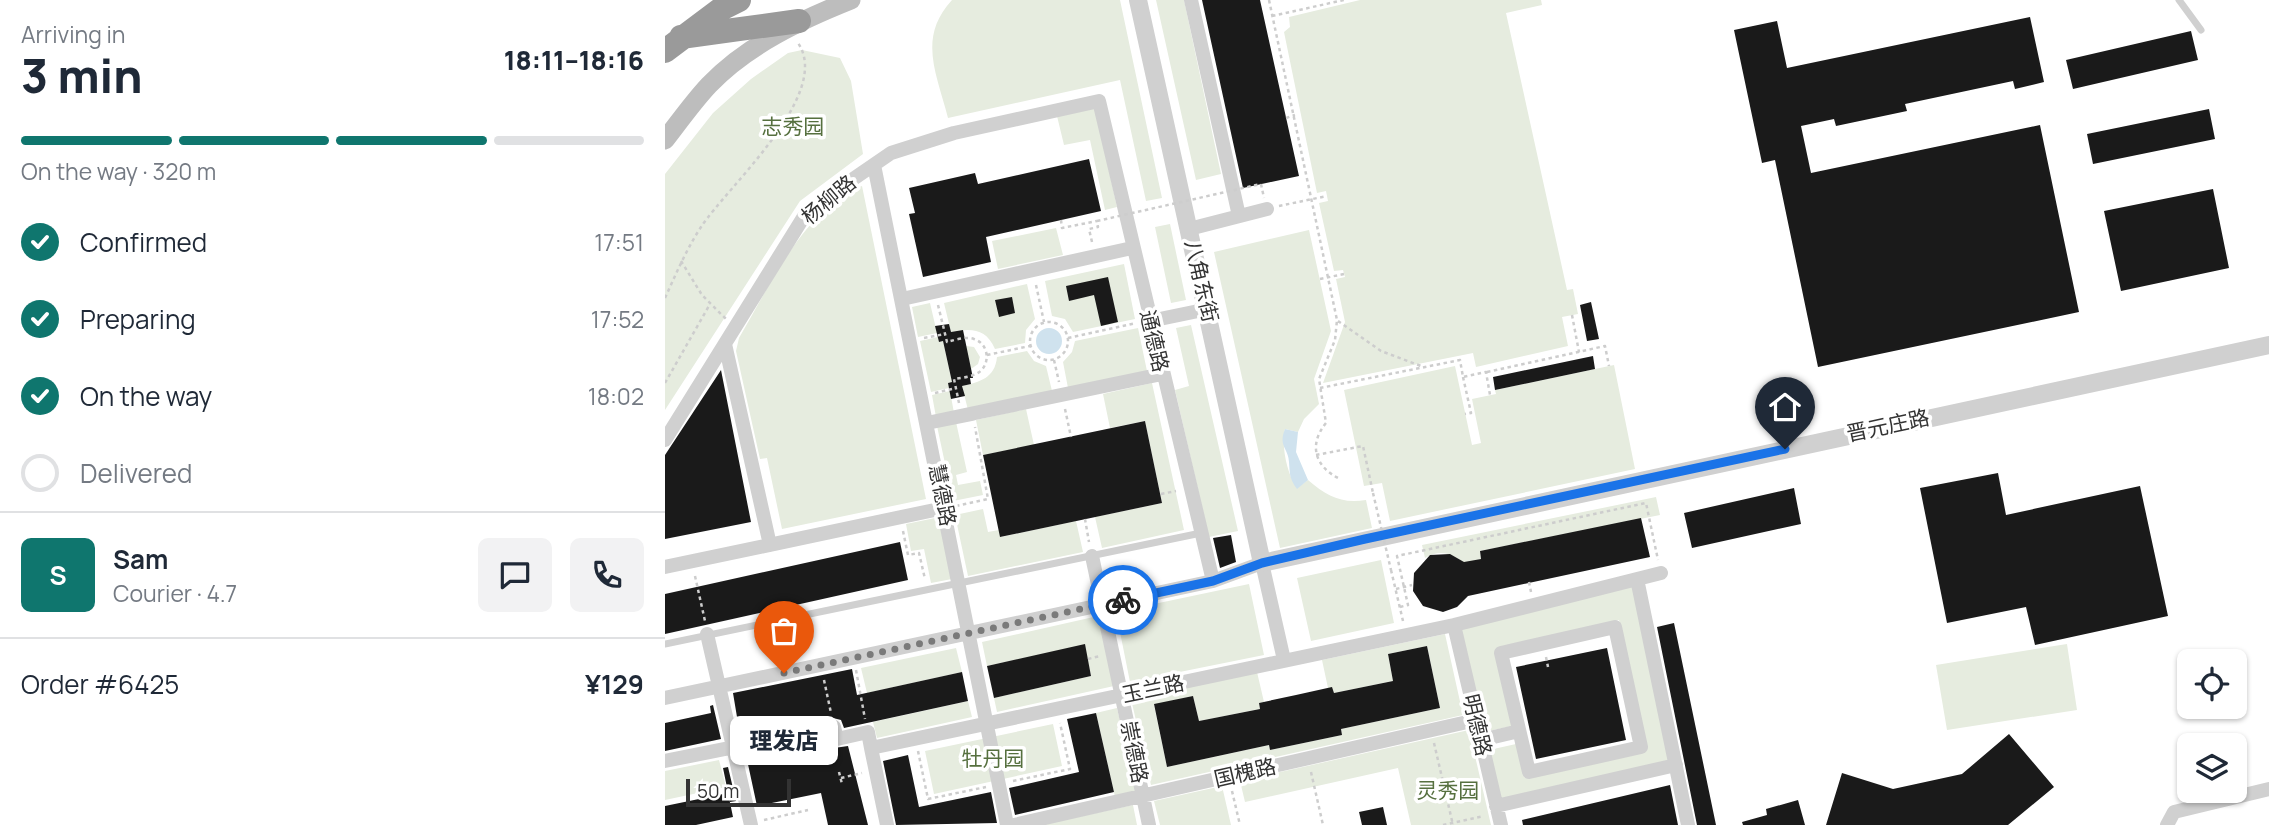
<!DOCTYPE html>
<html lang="en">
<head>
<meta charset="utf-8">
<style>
	body { margin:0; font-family:Manrope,"Noto Sans SC",sans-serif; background:#f2f2f3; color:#1f2937; height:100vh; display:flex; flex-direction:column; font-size:26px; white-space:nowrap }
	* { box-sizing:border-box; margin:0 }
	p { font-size:23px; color:#747a83 }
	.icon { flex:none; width:38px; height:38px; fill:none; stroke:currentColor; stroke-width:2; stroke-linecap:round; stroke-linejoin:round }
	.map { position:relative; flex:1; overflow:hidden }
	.side { display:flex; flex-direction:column; background:#fff; width:665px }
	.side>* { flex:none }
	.tools { position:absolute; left:1512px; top:649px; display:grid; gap:14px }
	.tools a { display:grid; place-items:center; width:70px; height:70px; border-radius:10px; background:#fff; box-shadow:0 2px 5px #0004; font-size:35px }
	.scale { position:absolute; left:21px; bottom:18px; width:105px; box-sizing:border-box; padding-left:7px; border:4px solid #333; border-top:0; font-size:19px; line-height:24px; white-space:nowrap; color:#333; -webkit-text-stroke:5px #fff; paint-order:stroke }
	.pin { position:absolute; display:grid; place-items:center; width:60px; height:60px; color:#fff; margin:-72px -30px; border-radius:50% 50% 50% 0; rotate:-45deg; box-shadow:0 0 7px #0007 }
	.pin .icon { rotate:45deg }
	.courier { position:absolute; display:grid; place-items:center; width:70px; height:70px; margin:-35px; border:5px solid #1a73e8; border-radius:50%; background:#fff; color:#222; box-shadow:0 2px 9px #0007 }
	.bubble { position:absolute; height:49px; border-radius:10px; background:#fff; box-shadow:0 2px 5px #0004; font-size:23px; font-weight:800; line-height:49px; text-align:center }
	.overview em { font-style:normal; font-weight:800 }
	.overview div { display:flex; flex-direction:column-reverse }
	.overview { display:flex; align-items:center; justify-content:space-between; height:119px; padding:0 21px }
	h1 { font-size:46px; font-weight:800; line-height:52px }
	.bar { display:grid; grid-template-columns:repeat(4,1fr); gap:10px 7px; align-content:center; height:84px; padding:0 21px }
	.bar i { height:9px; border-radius:5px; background:#e0e1e3 }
	.bar .selected { background:#0f766e }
	.bar p { grid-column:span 4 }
	.line { display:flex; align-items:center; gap:18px; padding:0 21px; border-top:2px solid #e0e1e3 }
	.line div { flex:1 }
	.round { display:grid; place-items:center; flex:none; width:74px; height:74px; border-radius:10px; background:#f2f2f3 }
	ol { padding:0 21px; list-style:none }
	li { display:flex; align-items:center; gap:21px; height:77px }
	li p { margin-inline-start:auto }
	li .icon { padding:7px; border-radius:50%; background:#0f766e; color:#fff; stroke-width:4 }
	li:last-child { color:#747a83 }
	li i { width:38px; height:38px; border:4px solid #e0e1e3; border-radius:50% }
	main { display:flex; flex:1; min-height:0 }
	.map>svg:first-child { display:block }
	.green { fill:#e6ecdf }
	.water { fill:#cfe2ee }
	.building { fill:#1a1a1a }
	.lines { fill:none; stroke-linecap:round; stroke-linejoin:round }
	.path { stroke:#cdcdcd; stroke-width:2.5; stroke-dasharray:3.5 3.5; stroke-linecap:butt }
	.service { stroke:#d0d0d0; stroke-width:7 }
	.minor { stroke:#d0d0d0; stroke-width:14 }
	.tertiary { stroke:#d0d0d0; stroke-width:18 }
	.secondary { stroke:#bdbdbd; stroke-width:19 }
	.motorway { stroke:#9a9a9a; stroke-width:24 }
	.path-bridge { stroke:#cdcdcd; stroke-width:2.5; stroke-dasharray:3.5 3.5; stroke-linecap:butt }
	.done { stroke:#7a7a7a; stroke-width:7; stroke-dasharray:0 12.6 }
	.route { stroke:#1a73e8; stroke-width:9 }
	.labels { text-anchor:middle; stroke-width:7; stroke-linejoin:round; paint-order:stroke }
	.park-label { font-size:21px; fill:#56703f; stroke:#fff }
	.street-label { font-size:21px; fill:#333; stroke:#fff }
</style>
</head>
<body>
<main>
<section class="side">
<div class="overview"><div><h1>3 min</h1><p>Arriving in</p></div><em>18:11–18:16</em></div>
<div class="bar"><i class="selected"></i><i class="selected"></i><i class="selected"></i><i></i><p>On the way · 320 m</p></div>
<ol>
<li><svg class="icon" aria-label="check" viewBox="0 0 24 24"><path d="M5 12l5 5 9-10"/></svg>Confirmed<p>17:51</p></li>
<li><svg class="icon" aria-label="check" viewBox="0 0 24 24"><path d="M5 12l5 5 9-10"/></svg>Preparing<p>17:52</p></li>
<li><svg class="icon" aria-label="check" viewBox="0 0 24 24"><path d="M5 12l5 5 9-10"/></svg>On the way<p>18:02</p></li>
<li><i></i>Delivered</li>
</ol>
<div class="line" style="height:126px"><b class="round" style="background:#0f766e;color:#fff">S</b><div><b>Sam</b><p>Courier · 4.7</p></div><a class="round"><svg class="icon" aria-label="chat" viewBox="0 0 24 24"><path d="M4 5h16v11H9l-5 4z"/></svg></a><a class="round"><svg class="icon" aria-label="phone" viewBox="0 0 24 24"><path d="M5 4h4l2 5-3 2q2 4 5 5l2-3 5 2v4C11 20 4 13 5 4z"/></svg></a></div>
<div class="line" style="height:91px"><div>Order #6425</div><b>¥129</b></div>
</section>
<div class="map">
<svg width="1604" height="825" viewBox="0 0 1604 825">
	<rect width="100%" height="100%" fill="#fff"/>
	<path class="green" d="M287,0H455L497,198L481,201L455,80L283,118C272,74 252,38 287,0Z
		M491,0H519L556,174L531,180Z
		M695,0H876L877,5L841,13L902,290L908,289L913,314L897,317L903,346L811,367L808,353L658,383L680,322L671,279L680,277L678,270L669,271L654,203L663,201L661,191L652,193L619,32L625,27L624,17Z
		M137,50L175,58L186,81L198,154L135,201L0,410V174L48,113L86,79L123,53Z
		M430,108L452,207L440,210L425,140L399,145L392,116Z
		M197,186L261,499L117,529L102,458L95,459L71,351L74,338C103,289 140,207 197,186Z
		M505,224L521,300L506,303L490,227Z
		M391,228L398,255L333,269L327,241Z
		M644,230L666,331L649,379L654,404L639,419L633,432L620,429C616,446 622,474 632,488L643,480C662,496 676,504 701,500L707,528L615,548L549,252Z
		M459,264L470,319L408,332L400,319L387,316L380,281Z
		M362,284L370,319L361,330L360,343L330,349C321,328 306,328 286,332L279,303Z
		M265,303L272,333L253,337L247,307Z
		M526,325L573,531L544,537L510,390L524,386L511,328Z
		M473,328L482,371L403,388L398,362L407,352L410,341Z
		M273,337L274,342L278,341L287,382L283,383L284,388L266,392L255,341Z
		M301,346L309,347L315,357L313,364L306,369Z
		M362,351L369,361L381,366L387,391L303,410L297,386C315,382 330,378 332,357Z
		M949,365L970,469L725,521L717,483L699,486L679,390L790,366L807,445L816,443L807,399L831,394L830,390Z
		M487,383L519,530L437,548L430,517L497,503L480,421L445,428L438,394Z
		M285,391L289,413L271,417L267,395Z
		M361,409L369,445L318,455L311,420Z
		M291,422L302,472L291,475L293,485L315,481L318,495L288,501L272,426Z
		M991,497L995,515L815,551L816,559L800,564C787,553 775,549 760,558L757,545Z
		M318,509L323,532L334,530L336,537L411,521L418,552L303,576L290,515Z
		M275,517L287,579L266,583L259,549L246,551L241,524Z
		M716,560L729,623L646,641L632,578Z
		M584,584L599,655L465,682L451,612Z
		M969,584L1006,762L834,800L824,750L851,744L860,778L982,749L954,620L831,650L847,726L819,732L795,628Z
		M433,616L449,686L332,712L329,698L426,676L419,645L322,666L317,642Z
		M780,634L798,715L486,785L466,699L592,672L599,702L594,703L595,709L534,721L528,696L489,705L502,767L604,745L605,750L677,735L676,729L775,708L762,646L723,654L728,681L669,693L667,688H663L657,660Z
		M1402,644L1412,710L1282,730L1271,665Z
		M291,648L297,672L202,693L196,668Z
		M303,701L307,717L212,738L208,722Z
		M452,708L471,792L450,797L431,713Z
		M388,724L397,766L269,794L260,751Z
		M804,730L826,825H746L733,768L580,802L575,781Z
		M54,760L61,787L0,800V771Z
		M557,786L566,825H495L489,801Z
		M468,805L472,825H376Z"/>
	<path class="water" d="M371 341a13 13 0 1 1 26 0a13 13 0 1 1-26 0Z
		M620,429L633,432L631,452L643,480L632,489C624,478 625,474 624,462C623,447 613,447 620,429Z"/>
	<path class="building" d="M537,0H595L634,176L578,188Z
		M1365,17L1379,82L1350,89L1348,81L1240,104L1242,111L1171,126L1169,119L1136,126L1146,173L1375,125L1414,312L1153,367L1110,160L1097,163L1069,30L1112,21L1122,68Z
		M1526,31L1533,60L1408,89L1401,60Z
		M1544,109L1550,139L1428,164L1422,134Z
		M424,159L436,211L321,237L326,262L258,277L244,214L250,213L244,188L310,173L313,184Z
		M1548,189L1564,268L1456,291L1439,211Z
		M443,277L453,322L436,326L429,295L404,301L401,286Z
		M347,297L350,313L334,317L330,300Z
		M926,302L934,339L922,341L915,305Z
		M284,324L286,332L298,330L308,378H305L306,384L297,386L300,396L286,399L283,383L287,382L278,341L274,342L270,326Z
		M928,356L930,369L830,390L828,377Z
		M56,370L86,522L0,539V455Z
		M480,421L497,503L335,537L318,455Z
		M1333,473L1341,515L1475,486L1503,616L1370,645L1361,607L1282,623L1255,488Z
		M1129,488L1136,524L1027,548L1019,513Z
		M976,518L985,557L803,596L792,607L778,612L758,606L748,591L749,573L765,555L785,554L799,562L816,559L815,551Z
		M566,535L571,562L555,568L548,538Z
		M235,542L243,580L0,634V594Z
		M1009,623L1051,825H1032L992,627Z
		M420,644L426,676L329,698L322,666Z
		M762,646L775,708L676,729L677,735L605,750L604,745L502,767L489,704L528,696L534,721L595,709L594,703L631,695L667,687L669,693L728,681L723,654Z
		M942,648L961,740L871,759L851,667Z
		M187,669L192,695L297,672L303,701L179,728L176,720L168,718L75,735L68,693Z
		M48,705L56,739L0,751V723L46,713L45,706Z
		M431,713L449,792L350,815L344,788L414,772L402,719Z
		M1344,734L1389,787L1343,825H1161L1177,773L1228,789L1297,774Z
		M162,738L169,748L183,746L203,825H163L156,793L92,806L81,755Z
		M243,755L254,807L326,792L332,823L231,825L218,761Z
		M63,767L71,801L65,802L58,768Z
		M1005,785L1013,825H858L857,820Z
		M63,793L68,817L31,825H0V806Z
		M1133,800L1140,825H1078L1077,822L1102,815L1101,809Z
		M718,807L722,825H697L694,812Z"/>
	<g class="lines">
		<path class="path" d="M604,0L672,320L670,340L654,379L661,423C643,445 650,467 675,479
			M607,16L679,0
			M621,118L630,115
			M596,184L599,198
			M614,206L662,196
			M396,220L397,228L432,221
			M427,242L424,229L433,227L432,221
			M16,261L37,295L61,319
			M655,279L679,274
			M371,285L379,322
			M0,298C11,274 21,250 36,227C62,187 168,94 133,43
			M273,305L282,342C290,340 301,336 309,339C325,344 326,367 311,374C304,377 296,378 289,379L294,403
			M907,315L914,352
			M673,321L716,351L756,366
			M365 341a19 19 0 1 1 38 0a19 19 0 1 1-38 0Z
			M259,338L280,334
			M403,338L471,323
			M322,355L365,346
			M389,360L394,382
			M822,372L940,346L944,366
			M798,377L806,413L800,414
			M0,383L45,304
			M655,388L795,360L798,377L821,372L825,395
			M270,393L291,388
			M400,409L406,437
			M651,455L698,446L708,493
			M496,494L511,491
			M291,506L323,499L310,427
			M420,519L424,542
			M238,531L243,555L254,553L260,579
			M726,570L738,621
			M30,576L40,621
			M864,582L866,592
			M731,589L747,585
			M735,607L743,605L732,556L981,503L993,560
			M881,657L883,667
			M423,659L435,656
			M191,670L200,719
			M159,680L166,713
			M769,743L788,825
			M253,751L263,799L321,787
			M174,772L177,784
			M646,772L658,825
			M176,778L197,773
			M348,781L405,769L395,723
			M567,791L575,825
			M99,820L143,810
			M778,825L819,816"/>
		<path class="service" d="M1514,0L1536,30
			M0,644L536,533"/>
		<path class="minor" d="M526,0L574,216
			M209,165L342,825
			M524,229L602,209
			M237,299L467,248
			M485,321L543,309
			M60,344L105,545
			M307,414L262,423L497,374
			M0,440L138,218L175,188L226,153L289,133L434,101L548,581
			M427,556L484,825
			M0,567L279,508
			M972,579L1023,825
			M789,625L836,825
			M950,627L976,747L864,772L836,653Z
			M42,634L86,825
			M0,698L548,581L597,563L619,660
			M816,740L854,731
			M206,748L222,825
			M0,761L169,727L172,739L203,732L206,748L789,625L996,573
			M831,806L1011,765
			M349,825L811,720
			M1502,825L1509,812L1604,789"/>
		<path class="tertiary" d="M473,0L597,563L1604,345"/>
		<path class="secondary" d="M0,140C14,122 28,102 44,85C82,45 136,20 186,0"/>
		<path class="motorway" d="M16,37L134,21
			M0,51L56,9L74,0"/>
		<path class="path-bridge" d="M432,221L596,184
			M708,493L726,570"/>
	</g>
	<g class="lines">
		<path class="done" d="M119,673L458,600"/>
		<path class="route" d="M458,600L548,581L597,563L700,539L1120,449"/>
	</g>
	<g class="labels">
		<g class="park-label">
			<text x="128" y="134">志秀园</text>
			<text x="328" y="766">牡丹园</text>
			<text x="783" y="798">灵秀园</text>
		</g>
		<g class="street-label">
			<text transform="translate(164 200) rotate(-40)" y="7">杨柳路</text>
			<text transform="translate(536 281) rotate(77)" y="7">八角东街</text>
			<text transform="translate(489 341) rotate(77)" y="7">通德路</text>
			<text transform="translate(1223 426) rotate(-12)" y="7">晋元庄路</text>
			<text transform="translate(277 495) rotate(79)" y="7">慧德路</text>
			<text transform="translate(488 689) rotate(-12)" y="7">玉兰路</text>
			<text transform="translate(812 725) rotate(77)" y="7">明德路</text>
			<text transform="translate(469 752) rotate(79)" y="7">崇德路</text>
			<text transform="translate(580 773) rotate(-13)" y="7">国槐路</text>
		</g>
	</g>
</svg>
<div class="tools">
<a><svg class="icon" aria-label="locate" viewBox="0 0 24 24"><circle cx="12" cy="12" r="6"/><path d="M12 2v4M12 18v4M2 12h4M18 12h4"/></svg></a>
<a><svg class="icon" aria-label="layers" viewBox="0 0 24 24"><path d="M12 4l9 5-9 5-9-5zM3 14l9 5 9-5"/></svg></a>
</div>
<div class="scale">50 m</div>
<div class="pin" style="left:119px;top:673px;background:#ea580c"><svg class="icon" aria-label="bag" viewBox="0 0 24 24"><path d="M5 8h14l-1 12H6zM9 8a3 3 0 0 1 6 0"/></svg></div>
<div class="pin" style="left:1120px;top:449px;background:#1f2937"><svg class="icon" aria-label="home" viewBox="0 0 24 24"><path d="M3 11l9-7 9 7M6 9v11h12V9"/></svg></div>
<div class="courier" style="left:458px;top:600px"><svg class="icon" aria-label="bike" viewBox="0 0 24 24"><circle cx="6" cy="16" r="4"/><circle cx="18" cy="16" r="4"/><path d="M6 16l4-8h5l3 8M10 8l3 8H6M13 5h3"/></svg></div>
<div class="bubble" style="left:65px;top:716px;width:108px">理发店</div>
</div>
</main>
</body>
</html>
